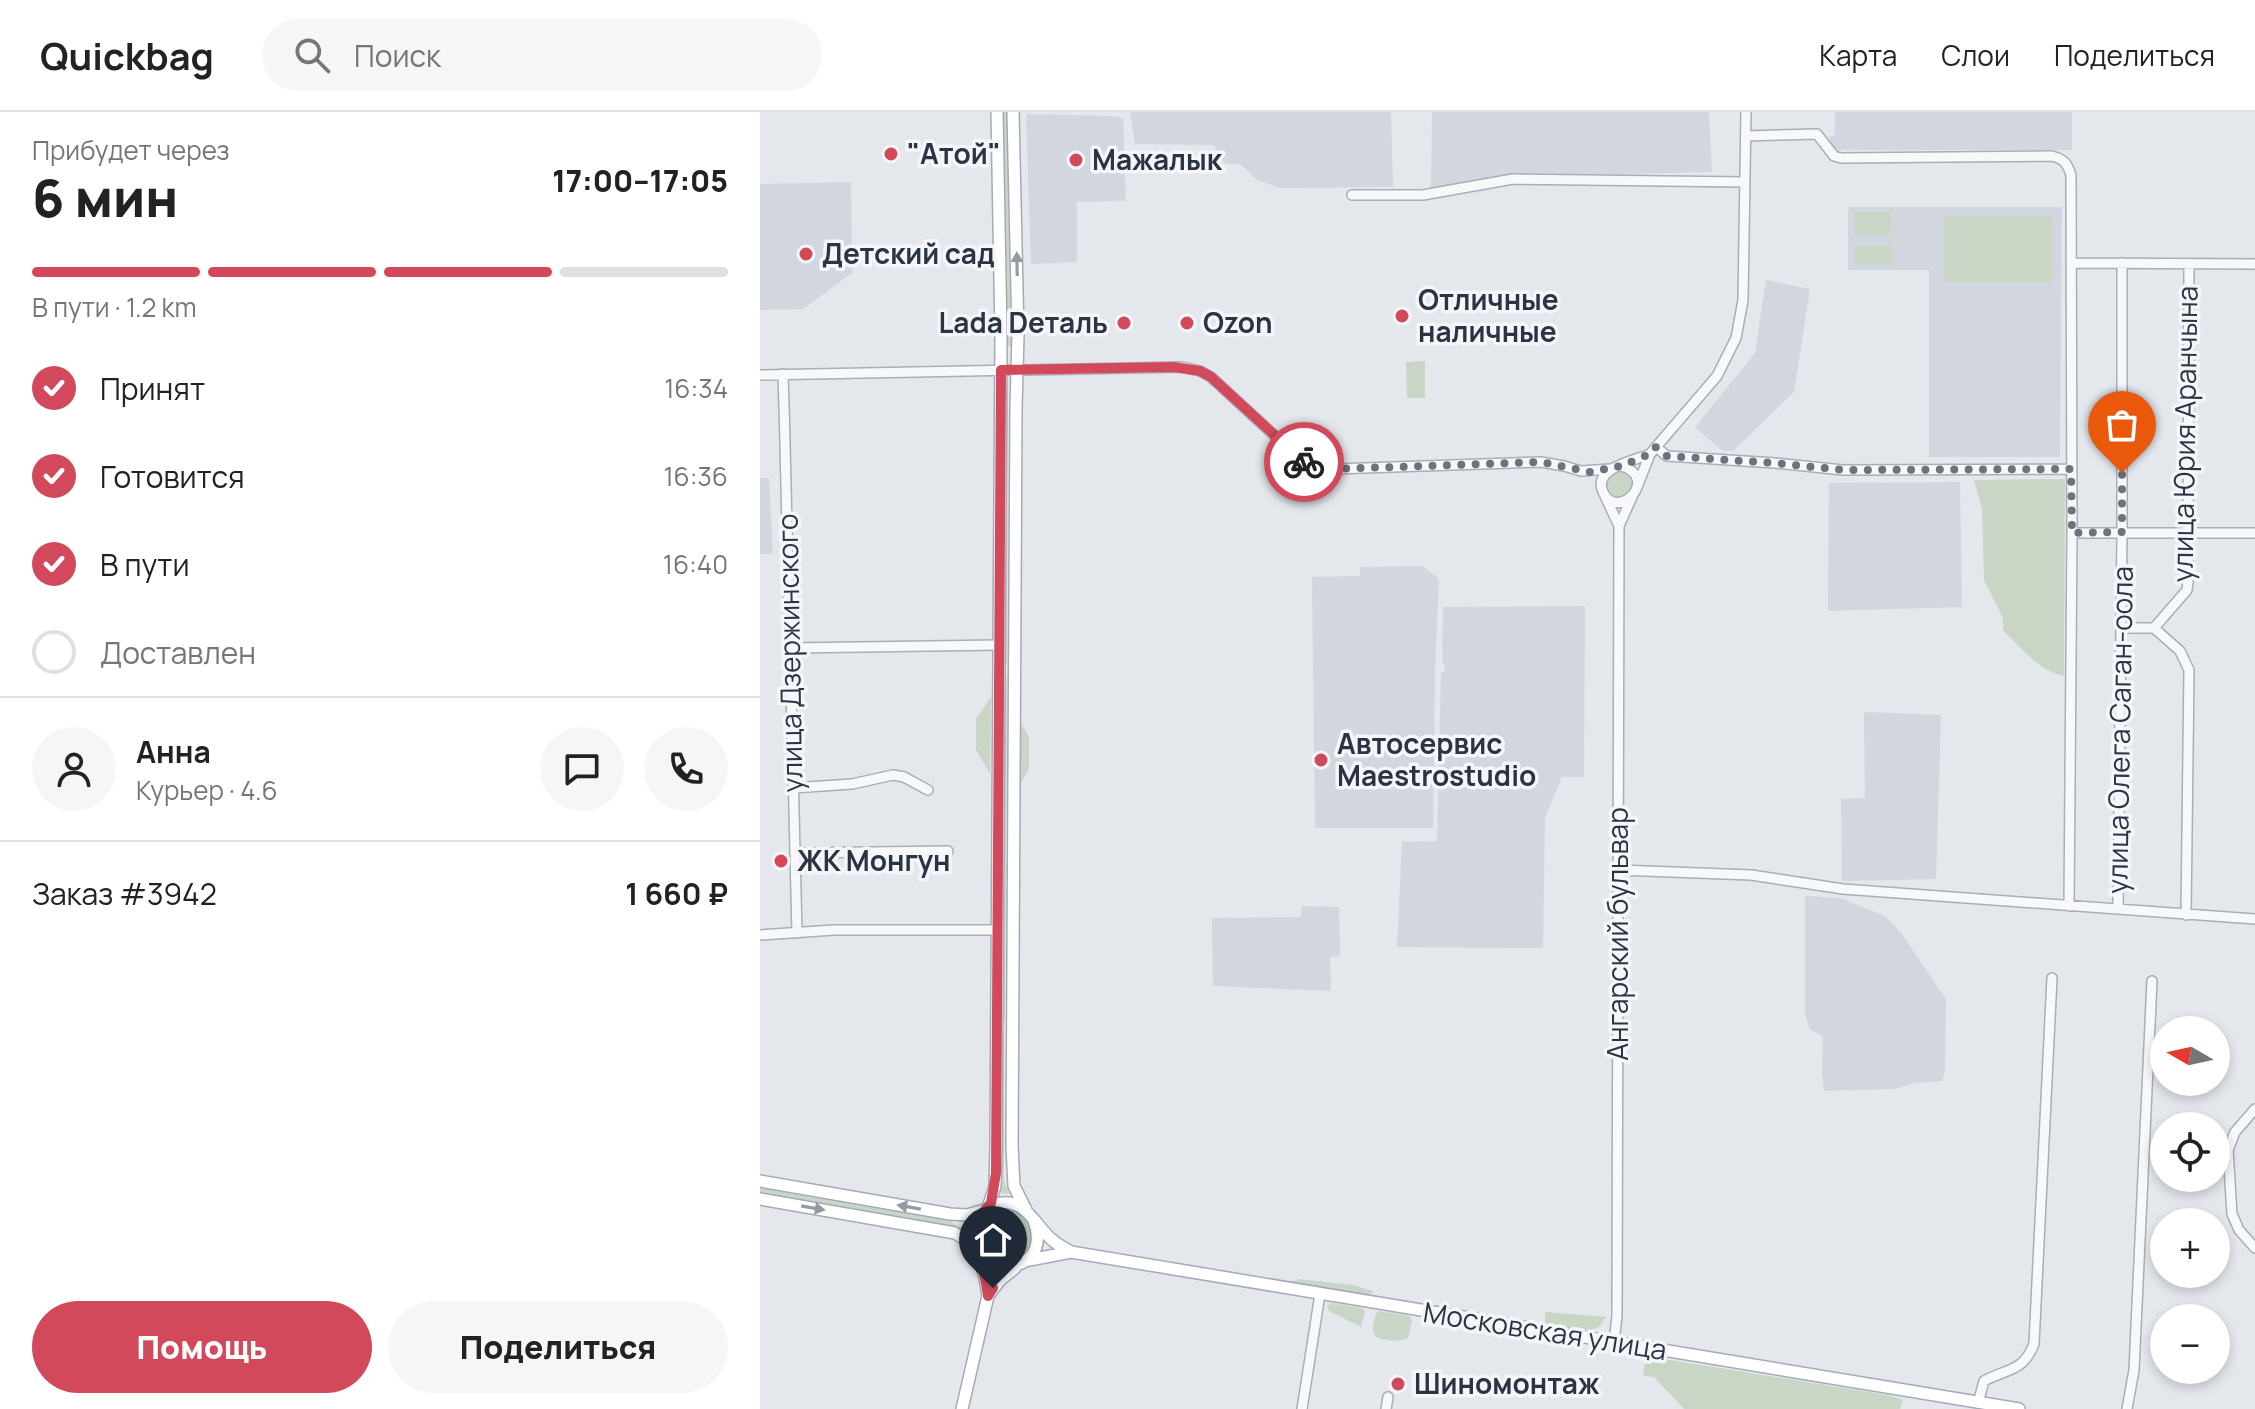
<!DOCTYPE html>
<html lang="ru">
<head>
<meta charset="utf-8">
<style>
	body { margin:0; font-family:Manrope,sans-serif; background:#f6f6f6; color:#222; height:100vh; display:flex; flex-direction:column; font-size:30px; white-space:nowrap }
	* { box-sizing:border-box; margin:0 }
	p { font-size:26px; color:#767676 }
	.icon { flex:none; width:44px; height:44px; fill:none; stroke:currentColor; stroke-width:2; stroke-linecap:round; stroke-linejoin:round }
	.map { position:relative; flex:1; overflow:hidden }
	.details { display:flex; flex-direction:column; background:#fff; width:760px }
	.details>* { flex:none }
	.needle { width:52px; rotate:279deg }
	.buttons { position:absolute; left:1390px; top:904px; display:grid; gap:16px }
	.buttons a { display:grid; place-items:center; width:80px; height:80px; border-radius:50%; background:#fff; box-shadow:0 4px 12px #0003; font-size:40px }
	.pin { position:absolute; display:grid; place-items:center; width:68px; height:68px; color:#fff; margin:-82px -34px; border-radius:50% 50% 50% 0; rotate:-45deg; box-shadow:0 0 8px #0007 }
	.pin .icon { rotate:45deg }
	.courier { position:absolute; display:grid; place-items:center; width:80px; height:80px; margin:-40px; border:6px solid #d1495b; border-radius:50%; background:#fff; color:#222; box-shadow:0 2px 10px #0007 }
	.overview em { font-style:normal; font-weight:800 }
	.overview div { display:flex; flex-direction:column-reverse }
	.overview { display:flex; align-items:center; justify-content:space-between; height:136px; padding:0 32px }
	h1 { font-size:52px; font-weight:800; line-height:60px }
	.bar { display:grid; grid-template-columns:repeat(4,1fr); gap:12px 8px; align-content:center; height:96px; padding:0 32px }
	.bar i { height:10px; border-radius:6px; background:#e0e0e0 }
	.bar .current { background:#d1495b }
	.bar p { grid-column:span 4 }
	.line { display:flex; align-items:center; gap:20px; padding:0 32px; border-top:2px solid #e0e0e0 }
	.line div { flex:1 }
	.round { display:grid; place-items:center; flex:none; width:84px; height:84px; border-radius:42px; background:#f6f6f6 }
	ol { padding:0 32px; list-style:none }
	li { display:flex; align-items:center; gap:24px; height:88px }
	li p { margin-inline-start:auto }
	li .icon { padding:8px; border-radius:50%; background:#d1495b; color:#fff; stroke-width:4 }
	li:last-child { color:#767676 }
	li i { width:44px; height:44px; border:4px solid #e0e0e0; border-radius:50% }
	.button { display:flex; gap:16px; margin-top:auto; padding:16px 32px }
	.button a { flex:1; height:92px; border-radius:48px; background:#d1495b; color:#fff; font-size:32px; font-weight:800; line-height:92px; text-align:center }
	.button a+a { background:#f6f6f6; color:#222 }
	header { display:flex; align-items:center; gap:48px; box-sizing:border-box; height:112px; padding:0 40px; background:#fff; border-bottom:2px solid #e0e0e0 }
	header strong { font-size:38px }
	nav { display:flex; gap:44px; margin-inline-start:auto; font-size:28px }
	.search { width:560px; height:72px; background:#f6f6f6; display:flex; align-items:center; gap:20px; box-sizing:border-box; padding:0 28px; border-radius:44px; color:#767676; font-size:30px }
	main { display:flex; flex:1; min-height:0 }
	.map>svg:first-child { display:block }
	.built { fill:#d2d6de }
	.green { fill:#c9d6c5 }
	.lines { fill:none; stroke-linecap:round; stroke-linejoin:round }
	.minor-casing { stroke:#a9aeb7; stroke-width:12 }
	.major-casing { stroke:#a3abb8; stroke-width:14 }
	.minor { stroke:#f7f8fa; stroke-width:9 }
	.major { stroke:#fff; stroke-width:11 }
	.oneway { fill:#959aa2 }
	.done { stroke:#6c737f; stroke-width:8; stroke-dasharray:0 14.4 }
	.route { stroke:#d1495b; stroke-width:10 }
	.poi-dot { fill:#d1495b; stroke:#f4f6f9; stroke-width:3 }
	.labels { text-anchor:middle; stroke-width:7; stroke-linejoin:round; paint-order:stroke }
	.poi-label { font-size:28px; font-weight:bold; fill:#2b3445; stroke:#f4f6f9; text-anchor:start }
	.street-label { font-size:28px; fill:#2b3445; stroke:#f4f6f9 }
</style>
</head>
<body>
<header>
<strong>Quickbag</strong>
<div class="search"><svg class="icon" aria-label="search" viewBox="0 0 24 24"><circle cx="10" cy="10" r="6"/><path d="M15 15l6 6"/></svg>Поиск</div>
<nav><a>Карта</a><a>Слои</a><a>Поделиться</a></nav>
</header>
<main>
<section class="details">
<div class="overview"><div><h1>6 мин</h1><p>Прибудет через</p></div><em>17:00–17:05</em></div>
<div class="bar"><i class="current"></i><i class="current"></i><i class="current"></i><i></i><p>В пути · 1.2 km</p></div>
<ol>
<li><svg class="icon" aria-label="check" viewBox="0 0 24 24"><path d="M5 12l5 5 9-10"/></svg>Принят<p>16:34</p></li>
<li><svg class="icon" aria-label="check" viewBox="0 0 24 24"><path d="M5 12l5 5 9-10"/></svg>Готовится<p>16:36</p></li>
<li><svg class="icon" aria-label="check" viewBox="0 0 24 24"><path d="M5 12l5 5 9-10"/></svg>В пути<p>16:40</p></li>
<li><i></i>Доставлен</li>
</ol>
<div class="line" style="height:144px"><a class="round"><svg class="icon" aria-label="person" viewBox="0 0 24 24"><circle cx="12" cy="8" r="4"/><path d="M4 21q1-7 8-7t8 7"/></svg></a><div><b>Анна</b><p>Курьер · 4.6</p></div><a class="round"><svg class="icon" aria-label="chat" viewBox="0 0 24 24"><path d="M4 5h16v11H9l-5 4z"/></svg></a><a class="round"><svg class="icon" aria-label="phone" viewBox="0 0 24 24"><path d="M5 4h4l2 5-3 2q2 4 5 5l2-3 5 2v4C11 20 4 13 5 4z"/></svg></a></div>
<div class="line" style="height:104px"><div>Заказ #3942</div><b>1 660 ₽</b></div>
<div class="button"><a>Помощь</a><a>Поделиться</a></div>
</section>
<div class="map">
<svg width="1495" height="1297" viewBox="0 0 1495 1297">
	<rect width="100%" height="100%" fill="#e4e7ec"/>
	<path class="built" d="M370,0H631L633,75L520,76L497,68L481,53L464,51L454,33L375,32Z
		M672,0H949L952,60L741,65L671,76Z
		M1075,0H1312V38H1070V24L1075,23Z
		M266,2L352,4L363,6L366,89L317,90V150L271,152Z
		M91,70L92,161L43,197L0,198V72Z
		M1088,95H1302L1300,345H1169V158H1088Z
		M1006,168L1050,177L1034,280L973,339L961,338L935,315L995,241Z
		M0,366H9L13,442H0Z
		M1200,370L1202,495L1068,499L1069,371Z
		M663,454L679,467L675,560L673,716H555L552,465L600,464V455Z
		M825,494L824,665H802L785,706L783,836L637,835L642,730L677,729L681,560H684L685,552L682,551L683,495Z
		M1104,600L1181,603L1176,767L1082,769L1081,687L1105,686Z
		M1045,784L1081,786L1126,805L1141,821L1186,887L1185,960L1182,969L1154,971L1135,977L1064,979L1062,961L1063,924L1050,918L1045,901Z
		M542,794L579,795L580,844L570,845L571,879L453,874L452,806L541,805Z"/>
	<path class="green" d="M242,0H247L251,235L247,233Z
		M1094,100H1131L1130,123L1094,122Z
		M1184,105H1292V170H1184Z
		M1095,134H1132V153L1094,152Z
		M665,249V286H647L646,250Z
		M243,274L248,275L247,552L242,551Z
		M845 372a14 14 0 1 1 28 0a14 14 0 1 1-28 0Z
		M1305,367L1304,564C1279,559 1260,535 1243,518V506L1224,468L1222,397L1214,368Z
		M242,565L247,566L245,910H240Z
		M231,585L230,662L216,638V607Z
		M258,606L269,625V657L259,674Z
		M240,926H244V1068L249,1082L235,1081Z
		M0,1076L191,1109L199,1116L0,1081Z
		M218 1124a27 27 0 1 1 54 0a27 27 0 1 1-54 0Z
		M540,1167L593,1173L613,1179V1181L604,1184L526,1171Z
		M571,1191L602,1196L605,1199L601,1215L569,1199L567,1194Z
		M619,1199L650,1204L652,1209L648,1226C641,1230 615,1230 613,1220C612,1215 615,1205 617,1200Z
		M785,1200L846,1205L840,1214L830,1219L785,1212Z
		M886,1244L1127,1283L1143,1288L1140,1297H924L894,1265L883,1264Z"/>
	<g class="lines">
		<defs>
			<path id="minor" d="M986,24L1057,22L1074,44L1081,46L1292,44C1304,47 1307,51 1311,63L1312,421L1309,794
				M592,83H663L753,67L985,70
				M1311,151L1495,152
				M23,262C29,448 32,634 37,821
				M0,263L422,255L440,259L451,265L541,348L553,354L574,357L781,350L804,354L821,359L850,357
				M896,335L907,344L1015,351L1083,358L1311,357
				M861,354C901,365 858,411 843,380C832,356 874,349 890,342
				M877,375L890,342L957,264L976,226L983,188L986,0
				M845,384L859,414L857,1204L854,1230
				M859,414L872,385
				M1312,421H1495
				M1361,516H1394
				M31,536L239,533
				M33,676L92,672L133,663L144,665L168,678
				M35,741L188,739
				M859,758L991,763L1083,777L1495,807
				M1358,797L1362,420V151
				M1426,803L1429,558L1420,539L1394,516L1427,478L1428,470L1429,153
				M0,823L74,818H238
				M1495,997L1475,1020L1468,1038L1472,1102L1479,1118L1495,1136
				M1218,1291L1224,1269C1248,1256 1263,1260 1274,1232L1292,866
				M542,1297L560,1182
				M626,1297L628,1285
				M1367,1297L1374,1258L1392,869"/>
			<path id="major" d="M253,0L258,223L256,296L252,1034L254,1074L266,1098
				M0,1069L190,1102L207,1103L225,1098
				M0,1087L195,1121L215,1134
				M228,1096L235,1074L236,1034L241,223L237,0
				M274,1109C297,1175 188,1163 217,1108C222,1099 231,1092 242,1091C265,1088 275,1112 290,1126C296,1132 304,1136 311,1140
				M264,1149L311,1140L1259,1297
				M228,1184L240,1168L255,1156
				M202,1297L228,1184L225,1166L219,1144"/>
		</defs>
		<use href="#minor" class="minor-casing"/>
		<use href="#major" class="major-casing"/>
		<use href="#minor" class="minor"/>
		<use href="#major" class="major"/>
	</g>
	<defs><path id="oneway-solid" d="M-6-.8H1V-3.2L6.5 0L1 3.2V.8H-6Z" transform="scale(2)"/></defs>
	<g class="oneway">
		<use href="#oneway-solid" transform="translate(257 152) rotate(-91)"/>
		<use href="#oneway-solid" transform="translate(149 1095) rotate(-170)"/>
		<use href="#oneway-solid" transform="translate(53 1096) rotate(10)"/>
	</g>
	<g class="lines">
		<path class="done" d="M544,350L553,354L574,357L781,350L830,360L861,354L890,342L896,335L907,344L1015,351L1083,358L1311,357L1312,421L1362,420V361"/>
		<path class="route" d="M233,1176L228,1184L225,1166L213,1125L216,1109L231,1091L236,1061L241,258L414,255L440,259L451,265L544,350"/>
	</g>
	<g class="poi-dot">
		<circle cx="131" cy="42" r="8"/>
		<circle cx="316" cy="48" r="8"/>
		<circle cx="46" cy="142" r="8"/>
		<circle cx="642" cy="204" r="8"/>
		<circle cx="364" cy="211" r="8"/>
		<circle cx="427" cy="211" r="8"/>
		<circle cx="561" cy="648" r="8"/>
		<circle cx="21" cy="749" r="8"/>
		<circle cx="638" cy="1272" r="8"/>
	</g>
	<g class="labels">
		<g class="poi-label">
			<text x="147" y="52">"Атой"</text>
			<text x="332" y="58">Мажалык</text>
			<text x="62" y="152">Детский сад</text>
			<text x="658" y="198">Отличные<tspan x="658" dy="32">наличные</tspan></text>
			<text x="348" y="221" text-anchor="end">Lada Dеталь</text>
			<text x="443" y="221">Ozon</text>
			<text x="577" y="642">Автосервис<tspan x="577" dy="32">Maestrostudio</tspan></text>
			<text x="37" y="759">ЖК Монгун</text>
			<text x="654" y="1282">Шиномонтаж</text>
		</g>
		<g class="street-label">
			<text transform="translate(1425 322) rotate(-89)" y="10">улица Юрия Аранчына</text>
			<text transform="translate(30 541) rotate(-91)" y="10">улица Дзержинского</text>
			<text transform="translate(1360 618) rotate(-89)" y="10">улица Олега Саган-оола</text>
			<text transform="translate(858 822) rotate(-90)" y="10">Ангарский бульвар</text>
			<text transform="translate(785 1219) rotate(9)" y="10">Московская улица</text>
		</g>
	</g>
</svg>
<div class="buttons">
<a><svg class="needle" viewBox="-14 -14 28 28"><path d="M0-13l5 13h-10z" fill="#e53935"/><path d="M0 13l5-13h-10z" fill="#767676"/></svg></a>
<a><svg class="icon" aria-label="locate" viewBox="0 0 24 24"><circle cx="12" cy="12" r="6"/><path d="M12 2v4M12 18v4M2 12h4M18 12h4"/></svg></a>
<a>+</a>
<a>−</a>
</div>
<div class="pin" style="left:1362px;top:361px;background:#ea580c"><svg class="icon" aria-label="bag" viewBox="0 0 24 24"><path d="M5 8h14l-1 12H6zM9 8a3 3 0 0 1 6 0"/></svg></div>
<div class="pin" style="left:233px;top:1176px;background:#1f2937"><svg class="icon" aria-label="home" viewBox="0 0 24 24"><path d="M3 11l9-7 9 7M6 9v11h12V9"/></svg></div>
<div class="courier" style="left:544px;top:350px"><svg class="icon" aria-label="bike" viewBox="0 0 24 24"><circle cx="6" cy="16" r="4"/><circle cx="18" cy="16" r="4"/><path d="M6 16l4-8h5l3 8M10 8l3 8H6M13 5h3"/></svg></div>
</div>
</main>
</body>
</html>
